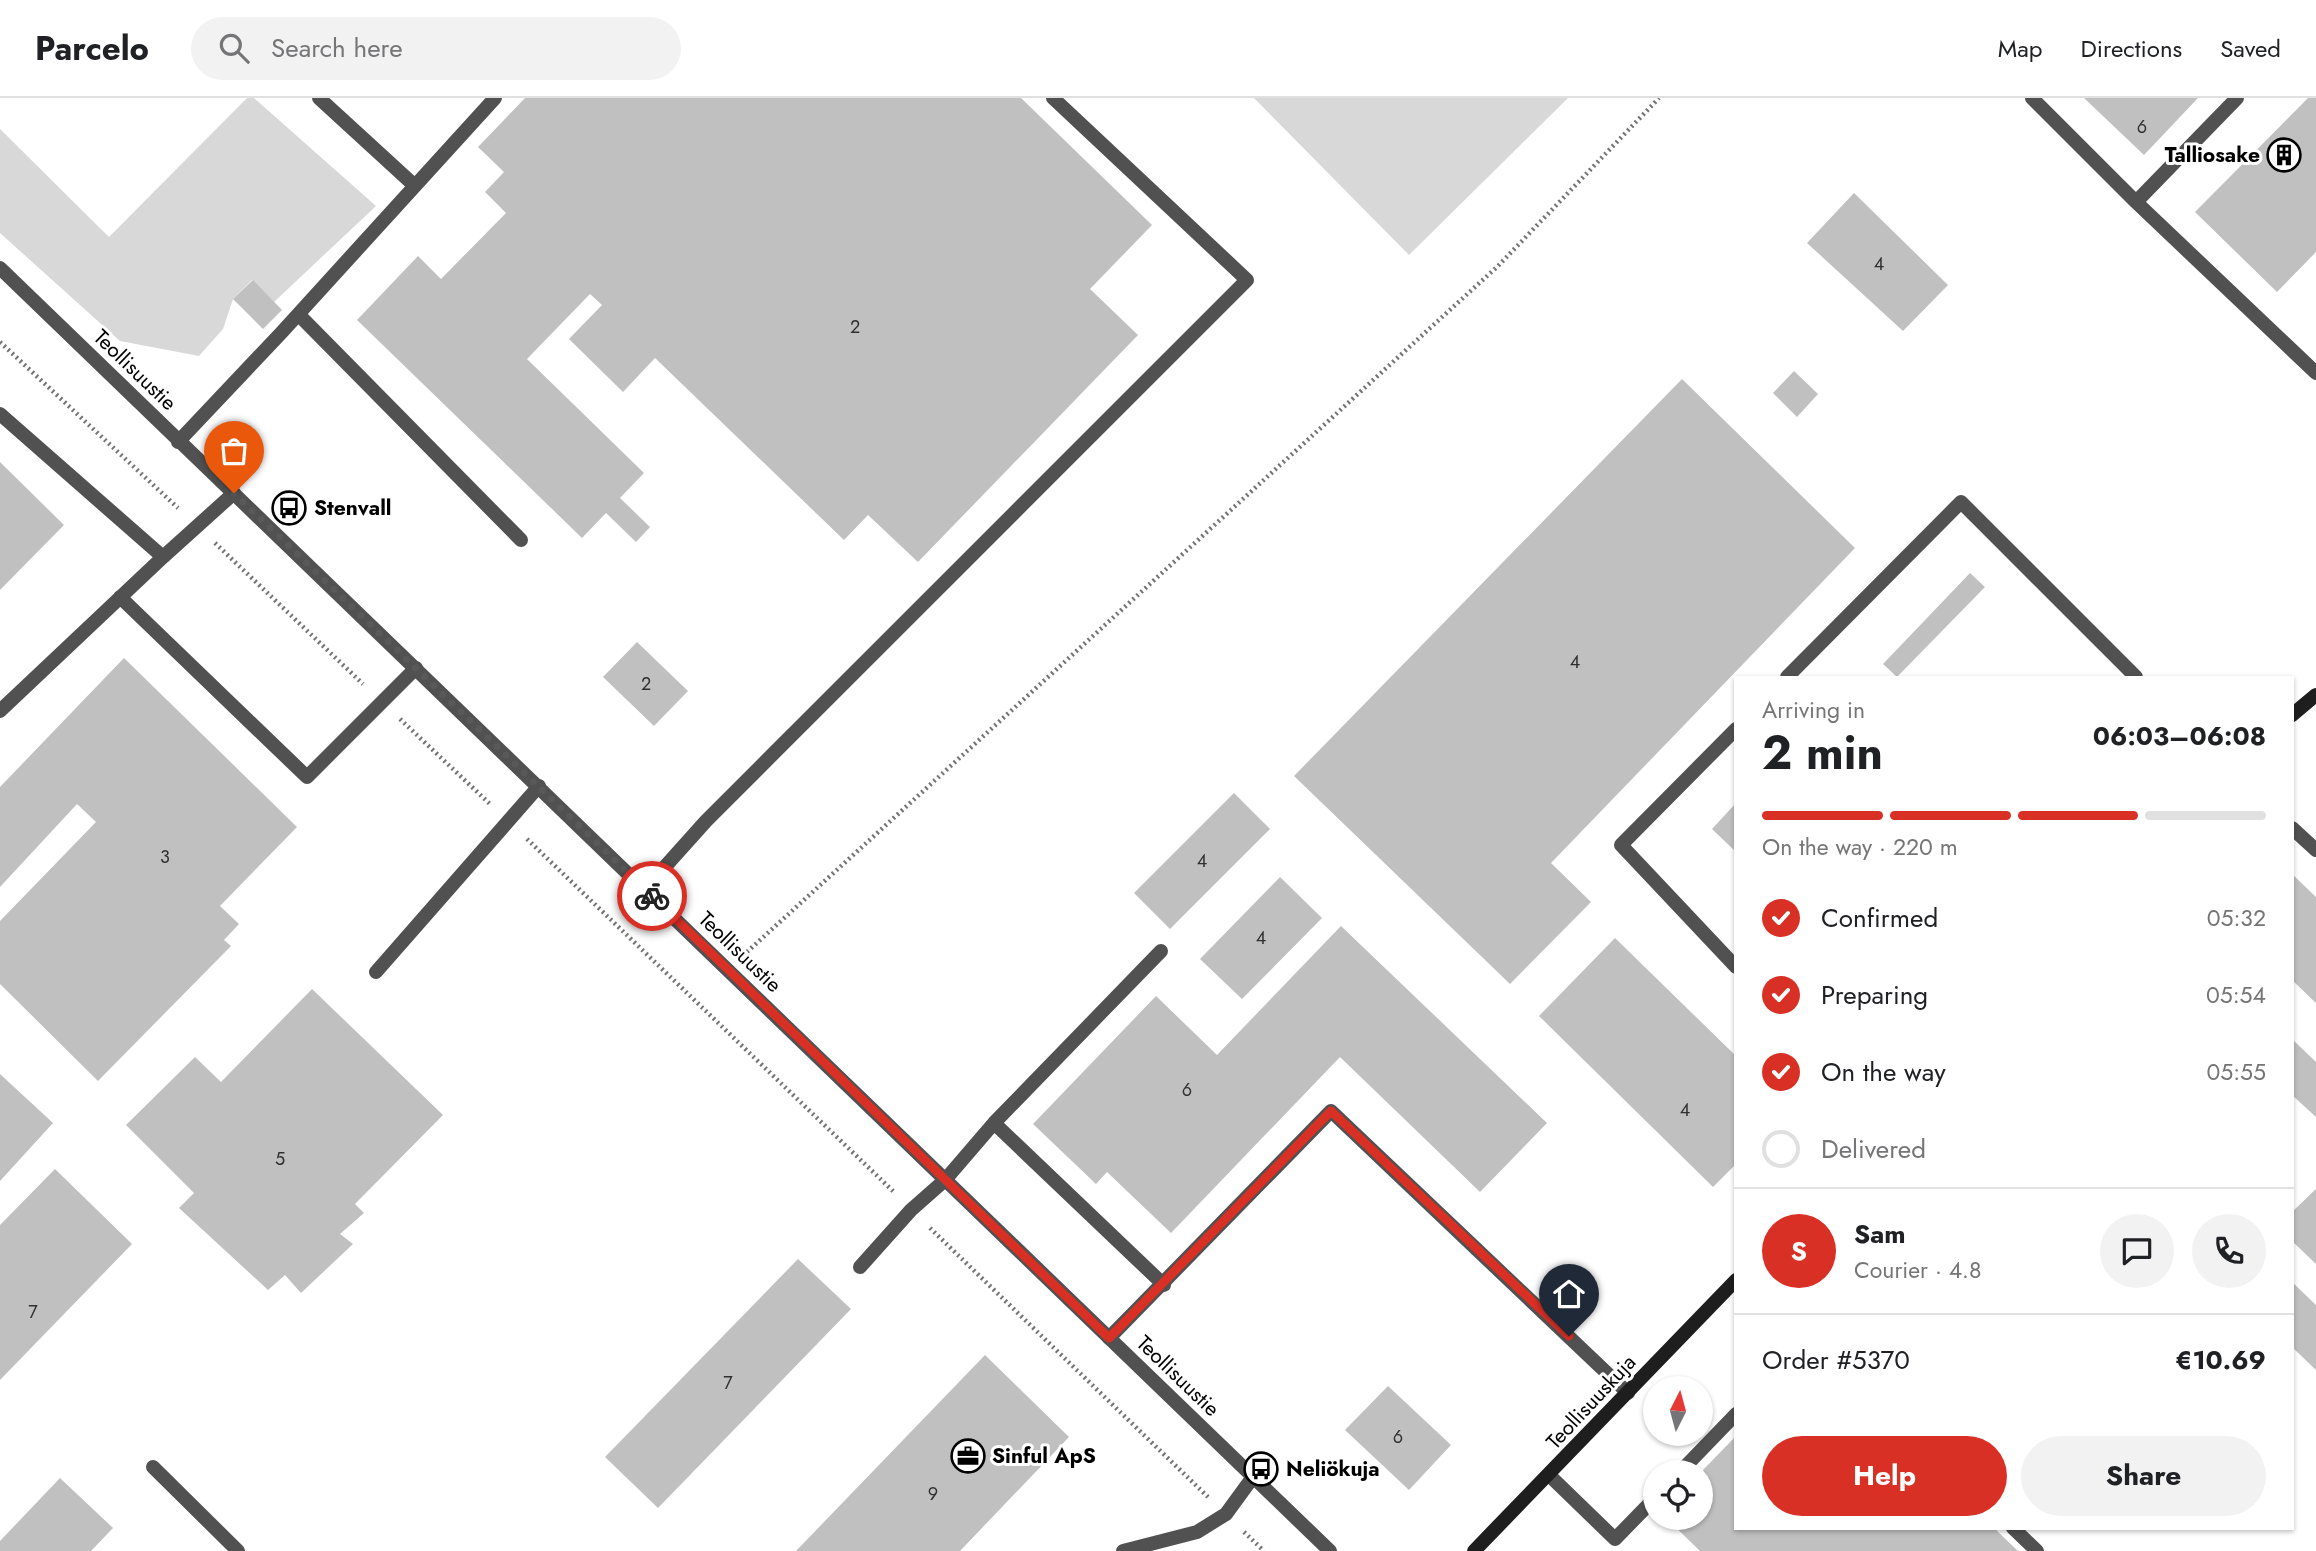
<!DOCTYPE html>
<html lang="en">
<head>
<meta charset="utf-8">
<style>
	body { margin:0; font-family:Jost,sans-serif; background:#f2f2f2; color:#202124; height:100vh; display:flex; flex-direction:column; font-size:26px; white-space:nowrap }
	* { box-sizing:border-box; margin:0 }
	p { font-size:23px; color:#757577 }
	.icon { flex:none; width:38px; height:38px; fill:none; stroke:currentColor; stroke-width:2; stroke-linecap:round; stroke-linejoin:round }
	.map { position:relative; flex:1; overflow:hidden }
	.panel { position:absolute; left:1734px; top:578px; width:560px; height:854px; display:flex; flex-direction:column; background:#fff; border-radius:0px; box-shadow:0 2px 5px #0004 }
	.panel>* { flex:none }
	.needle { width:46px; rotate:6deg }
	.controls { position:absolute; left:1643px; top:1278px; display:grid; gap:14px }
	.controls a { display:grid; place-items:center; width:70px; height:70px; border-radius:50%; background:#fff; box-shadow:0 2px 5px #0004; font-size:35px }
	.pin { position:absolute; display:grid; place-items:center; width:60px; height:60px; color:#fff; margin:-72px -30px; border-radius:50% 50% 50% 0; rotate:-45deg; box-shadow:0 0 7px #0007 }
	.pin .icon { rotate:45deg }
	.courier { position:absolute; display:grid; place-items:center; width:70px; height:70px; margin:-35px; border:5px solid #d93025; border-radius:50%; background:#fff; color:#222; box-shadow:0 2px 9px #0007 }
	.summary em { font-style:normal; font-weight:700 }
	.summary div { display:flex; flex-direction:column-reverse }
	.summary { display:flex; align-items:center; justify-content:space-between; height:119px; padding:0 28px }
	h1 { font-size:46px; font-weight:700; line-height:52px }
	.bar { display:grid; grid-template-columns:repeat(4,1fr); gap:10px 7px; align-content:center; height:84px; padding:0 28px }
	.bar i { height:9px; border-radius:5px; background:#e0e0e0 }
	.bar .current { background:#d93025 }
	.bar p { grid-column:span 4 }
	.line { display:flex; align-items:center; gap:18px; padding:0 28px; border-top:2px solid #e0e0e0 }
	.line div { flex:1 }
	.round { display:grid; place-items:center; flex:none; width:74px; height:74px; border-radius:37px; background:#f2f2f2 }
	ol { padding:0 28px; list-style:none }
	li { display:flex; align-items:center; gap:21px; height:77px }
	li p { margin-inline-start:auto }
	li .icon { padding:7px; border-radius:50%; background:#d93025; color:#fff; stroke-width:4 }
	li:last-child { color:#757577 }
	li i { width:38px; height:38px; border:4px solid #e0e0e0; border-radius:50% }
	.action { display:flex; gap:14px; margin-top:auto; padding:14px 28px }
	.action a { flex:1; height:80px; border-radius:42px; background:#d93025; color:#fff; font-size:28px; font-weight:700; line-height:80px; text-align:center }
	.action a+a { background:#f2f2f2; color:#202124 }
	header { display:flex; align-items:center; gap:42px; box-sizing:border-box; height:98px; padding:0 35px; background:#fff; border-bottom:2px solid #e0e0e0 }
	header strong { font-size:33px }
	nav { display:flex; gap:38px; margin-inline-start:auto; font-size:24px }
	.search { width:490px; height:63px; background:#f2f2f2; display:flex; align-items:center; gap:18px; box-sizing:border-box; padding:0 24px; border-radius:38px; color:#757577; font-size:26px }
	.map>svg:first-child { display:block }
	.green { fill:#d8d8d8 }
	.building { fill:#c0c0c0 }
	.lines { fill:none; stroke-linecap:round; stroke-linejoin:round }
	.path { stroke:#737373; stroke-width:4.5; stroke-dasharray:2 3.5; stroke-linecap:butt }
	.lane { stroke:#515151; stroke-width:14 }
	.street { stroke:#515151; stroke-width:14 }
	.secondary { stroke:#1e1e1e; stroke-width:14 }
	.done { stroke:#595959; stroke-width:7; stroke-dasharray:0 12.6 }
	.route { stroke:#d93025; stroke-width:9 }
	.labels { text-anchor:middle; stroke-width:6; stroke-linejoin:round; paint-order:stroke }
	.number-label { font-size:18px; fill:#303030 }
	.poi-label { font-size:21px; font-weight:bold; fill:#000; stroke:#fff; text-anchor:start }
	.street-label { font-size:21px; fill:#000; stroke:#fff }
</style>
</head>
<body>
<header>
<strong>Parcelo</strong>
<div class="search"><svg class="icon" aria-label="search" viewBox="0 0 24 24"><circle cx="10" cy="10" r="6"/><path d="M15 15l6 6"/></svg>Search here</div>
<nav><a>Map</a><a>Directions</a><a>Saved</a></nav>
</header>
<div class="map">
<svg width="2316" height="1453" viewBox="0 0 2316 1453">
	<rect width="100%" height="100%" fill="#fff"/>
	<path class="green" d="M247,0H254L376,108L274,204L252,182L233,201L223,231L199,258L120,243L0,135V31L109,139Z
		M1254,0H1568L1409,157Z"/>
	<path class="building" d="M525,0H1021L1152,127L1090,191L1138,237L918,464L868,417L844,442L655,260L623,294L569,241L602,207L590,196L527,261L644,375L620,400L650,429L636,444L606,415L582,440L357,222L418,158L441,181L506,115L485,94L504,74L478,49Z
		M2084,0H2198L2144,57Z
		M2308,0H2316V154L2277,194L2195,114Z
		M1854,95L1948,187L1903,233L1807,145Z
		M253,182L282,212L263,231L233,201Z
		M1794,273L1818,296L1797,319L1773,295Z
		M1682,281L1855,450L1551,765L1591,804L1510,886L1294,678Z
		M0,364L64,427L0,492Z
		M1970,475L1985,489L1897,579L1883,566Z
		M637,544L688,593L654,628L603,579Z
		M124,560L297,729L220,808L239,826L224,842L231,848L98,983L0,886V823L96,724L77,706L0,789V689Z
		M1234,695L1270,731L1170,831L1134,795Z
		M1736,705V754L1712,731Z
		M2292,776L2316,799V905L2292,882Z
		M1280,779L1322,820L1242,901L1200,861Z
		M1341,828L1547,1025L1480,1094L1340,959L1171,1135L1107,1074L1096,1086L1033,1026L1156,898L1217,957Z
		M1615,840L1736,958V1066L1713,1089L1539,918Z
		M312,891L443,1017L355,1106L364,1115L340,1136L353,1146L301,1195L285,1177L268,1192L179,1110L194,1095L126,1027L195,959L221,984Z
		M2292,941L2316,964V1019L2292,997Z
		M0,976L53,1025L0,1083Z
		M55,1071L132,1146L0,1282V1127Z
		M2316,1091V1166L2292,1143V1114Z
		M798,1161L851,1211L658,1410L605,1359Z
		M2292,1184L2316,1207V1272L2292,1249Z
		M985,1257L1069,1339L960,1453H796Z
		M1388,1288L1451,1347L1409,1392L1345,1332Z
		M1736,1338V1430H1994L2018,1453H1700L1665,1419H1701V1374Z
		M60,1380L113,1430L91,1453H0V1443Z"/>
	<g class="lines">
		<path class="path" d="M0,244L178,410
			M215,445L363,586
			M400,621L490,706
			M527,741L894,1094
			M747,854L1498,168L1659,0
			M930,1130L1208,1399
			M1244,1434L1264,1453"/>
		<path class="lane" d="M319,0L415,88
			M2032,0L2136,104L2316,275
			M2136,104L2237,0
			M299,217L521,442
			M0,316L163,459L234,395
			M178,344L282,234L495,0
			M120,499L307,679L416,570
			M1787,579L1961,404L2136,579
			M0,613L163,459
			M1736,631L1621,747L1736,869
			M2292,730L2316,752
			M645,791L706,723L1247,182L1053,0
			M376,874L539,688
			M994,1025L1164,1187
			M860,1169L911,1112L945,1082L994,1025L1161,853
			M1109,1240L1331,1013L1628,1295
			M1680,1374L1736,1316
			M1550,1378L1615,1441L1656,1399
			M2013,1430L2037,1453
			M1123,1453L1197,1434L1226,1416L1253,1379"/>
		<path class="street" d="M0,170L1330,1453
			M153,1369L238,1453"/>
		<path class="secondary" d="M2292,617L2316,597
			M1474,1453L1736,1182"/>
	</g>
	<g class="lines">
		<path class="done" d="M234,395L652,798"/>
		<path class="route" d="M652,798L1109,1240L1331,1013L1569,1238"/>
	</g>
	<defs>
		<symbol id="building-ring" viewBox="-11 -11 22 22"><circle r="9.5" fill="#fff" stroke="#000" stroke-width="1.5"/><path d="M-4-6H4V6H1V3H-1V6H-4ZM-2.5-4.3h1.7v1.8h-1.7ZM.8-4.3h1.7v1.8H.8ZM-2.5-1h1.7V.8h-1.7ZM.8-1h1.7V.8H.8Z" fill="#000"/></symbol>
		<symbol id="bus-ring" viewBox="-11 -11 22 22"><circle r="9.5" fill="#fff" stroke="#000" stroke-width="1.5"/><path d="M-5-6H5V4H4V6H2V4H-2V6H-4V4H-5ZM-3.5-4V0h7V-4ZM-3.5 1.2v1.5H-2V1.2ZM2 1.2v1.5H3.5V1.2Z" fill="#000"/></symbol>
		<symbol id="office-ring" viewBox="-11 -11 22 22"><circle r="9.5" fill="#fff" stroke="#000" stroke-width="1.5"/><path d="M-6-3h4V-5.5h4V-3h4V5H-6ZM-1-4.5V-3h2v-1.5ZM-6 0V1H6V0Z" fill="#000"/></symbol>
	</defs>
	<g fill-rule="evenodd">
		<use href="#building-ring" x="2265" y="38" width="38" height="38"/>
		<use href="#bus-ring" x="270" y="391" width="38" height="38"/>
		<use href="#office-ring" x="949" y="1339" width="38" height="38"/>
		<use href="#bus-ring" x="1242" y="1352" width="38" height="38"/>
	</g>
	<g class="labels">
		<g class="number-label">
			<text x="2142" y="35">6</text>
			<text x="1879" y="172">4</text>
			<text x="855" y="235">2</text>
			<text x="1575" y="570">4</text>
			<text x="646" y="592">2</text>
			<text x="165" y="765">3</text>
			<text x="1202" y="769">4</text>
			<text x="1261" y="846">4</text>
			<text x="1187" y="998">6</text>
			<text x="1685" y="1018">4</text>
			<text x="280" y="1067">5</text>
			<text x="33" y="1220">7</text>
			<text x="728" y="1291">7</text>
			<text x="1398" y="1345">6</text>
			<text x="933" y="1402">9</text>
		</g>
		<g class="poi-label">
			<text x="2260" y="64" text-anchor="end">Talliosake</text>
			<text x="314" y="417">Stenvall</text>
			<text x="992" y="1365">Sinful ApS</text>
			<text x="1286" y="1378">Neliökuja</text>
		</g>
		<g class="street-label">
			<text transform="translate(135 272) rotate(44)" y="7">Teollisuustie</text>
			<text transform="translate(740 854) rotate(44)" y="7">Teollisuustie</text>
			<text transform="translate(1178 1278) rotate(44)" y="7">Teollisuustie</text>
			<text transform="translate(1591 1304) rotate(-47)" y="7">Teollisuuskuja</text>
		</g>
	</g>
</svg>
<div class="controls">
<a><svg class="needle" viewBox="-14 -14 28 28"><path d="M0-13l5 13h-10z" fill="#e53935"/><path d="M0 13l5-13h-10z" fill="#757577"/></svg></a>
<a><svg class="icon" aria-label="locate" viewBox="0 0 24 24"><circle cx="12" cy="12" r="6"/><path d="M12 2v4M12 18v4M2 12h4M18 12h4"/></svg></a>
</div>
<div class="pin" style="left:234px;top:395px;background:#ea580c"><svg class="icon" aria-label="bag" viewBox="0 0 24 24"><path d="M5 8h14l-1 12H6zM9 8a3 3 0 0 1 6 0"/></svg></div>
<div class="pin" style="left:1569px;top:1238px;background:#1f2937"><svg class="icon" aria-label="home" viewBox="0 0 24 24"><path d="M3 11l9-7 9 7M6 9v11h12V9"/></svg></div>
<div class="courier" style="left:652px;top:798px"><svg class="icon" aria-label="bike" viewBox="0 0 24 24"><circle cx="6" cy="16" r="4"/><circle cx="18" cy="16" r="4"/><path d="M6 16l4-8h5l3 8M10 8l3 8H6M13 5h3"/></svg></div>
<section class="panel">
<div class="summary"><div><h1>2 min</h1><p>Arriving in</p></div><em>06:03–06:08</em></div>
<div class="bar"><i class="current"></i><i class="current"></i><i class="current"></i><i></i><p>On the way · 220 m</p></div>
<ol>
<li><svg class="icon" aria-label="check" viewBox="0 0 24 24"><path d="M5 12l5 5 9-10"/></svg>Confirmed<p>05:32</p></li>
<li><svg class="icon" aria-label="check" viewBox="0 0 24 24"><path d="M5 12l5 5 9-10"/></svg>Preparing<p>05:54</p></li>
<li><svg class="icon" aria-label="check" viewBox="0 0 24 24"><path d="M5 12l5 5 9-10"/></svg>On the way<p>05:55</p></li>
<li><i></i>Delivered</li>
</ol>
<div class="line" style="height:126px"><b class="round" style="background:#d93025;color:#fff">S</b><div><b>Sam</b><p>Courier · 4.8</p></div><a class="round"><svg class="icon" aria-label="chat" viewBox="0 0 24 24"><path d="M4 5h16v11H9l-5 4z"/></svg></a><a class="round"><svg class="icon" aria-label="phone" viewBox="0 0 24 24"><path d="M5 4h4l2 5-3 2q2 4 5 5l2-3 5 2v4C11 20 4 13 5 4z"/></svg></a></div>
<div class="line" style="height:91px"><div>Order #5370</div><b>€10.69</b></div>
<div class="action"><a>Help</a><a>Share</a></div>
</section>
</div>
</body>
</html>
